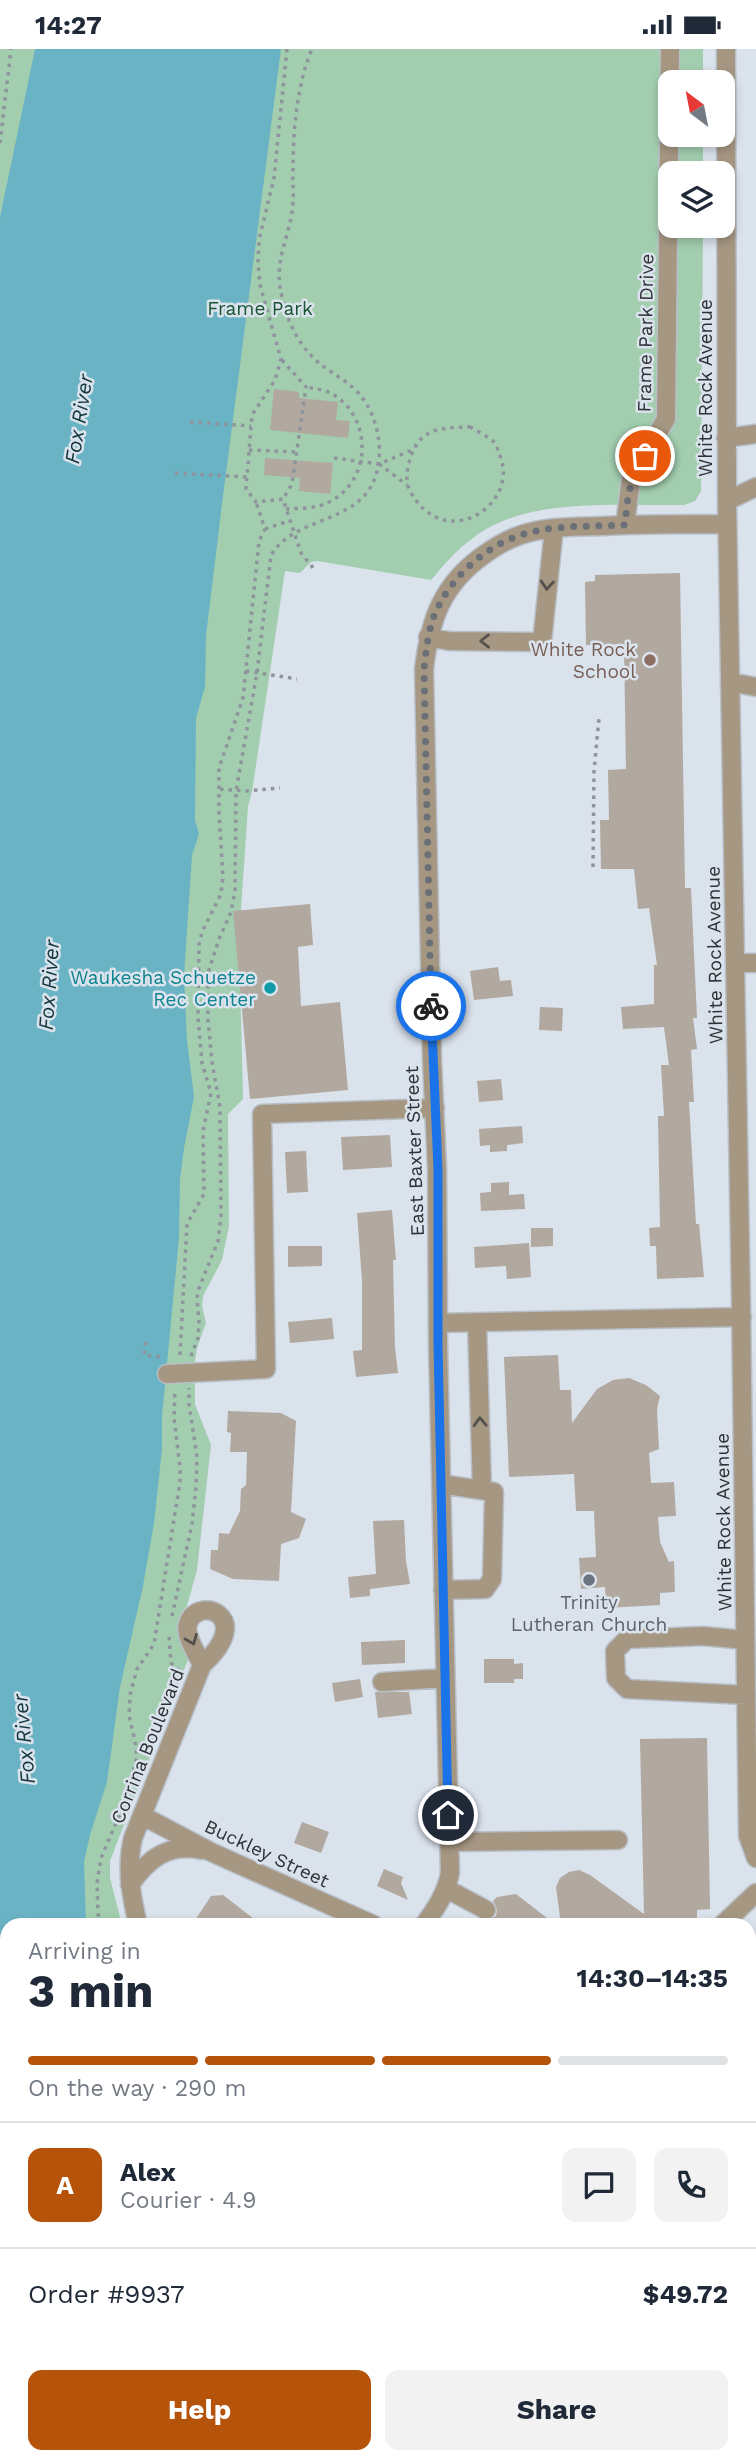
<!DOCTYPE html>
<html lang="en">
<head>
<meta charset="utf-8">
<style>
	body { margin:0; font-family:"Work Sans",sans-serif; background:#f2f2f3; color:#1f2937; height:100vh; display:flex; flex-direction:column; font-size:26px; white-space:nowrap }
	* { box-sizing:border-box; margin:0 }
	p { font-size:23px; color:#747a83 }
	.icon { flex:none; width:38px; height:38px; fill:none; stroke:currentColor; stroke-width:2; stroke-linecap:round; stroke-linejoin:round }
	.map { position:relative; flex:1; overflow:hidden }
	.details { position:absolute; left:0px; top:1869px; width:756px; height:546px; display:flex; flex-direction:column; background:#fff; border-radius:21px 21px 0 0; box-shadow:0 4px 10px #0003 }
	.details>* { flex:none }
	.needle { width:46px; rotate:328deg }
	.fabs { position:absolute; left:658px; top:21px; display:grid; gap:14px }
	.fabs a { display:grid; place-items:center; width:77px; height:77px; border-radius:14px; background:#fff; box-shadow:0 4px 10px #0003; font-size:35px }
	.pin { position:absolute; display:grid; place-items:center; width:60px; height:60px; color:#fff; margin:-30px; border:4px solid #fff; border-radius:50%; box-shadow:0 2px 7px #0007 }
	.courier { position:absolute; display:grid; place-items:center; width:70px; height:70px; margin:-35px; border:5px solid #1a73e8; border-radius:50%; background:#fff; color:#222; box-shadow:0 2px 9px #0007 }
	.headline em { font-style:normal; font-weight:700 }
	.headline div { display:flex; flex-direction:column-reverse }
	.headline { display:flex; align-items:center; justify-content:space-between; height:119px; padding:0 28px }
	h1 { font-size:46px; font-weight:700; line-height:52px }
	.bar { display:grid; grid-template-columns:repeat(4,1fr); gap:10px 7px; align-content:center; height:84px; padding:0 28px }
	.bar i { height:9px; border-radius:5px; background:#e0e1e3 }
	.bar .on { background:#b45309 }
	.bar p { grid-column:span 4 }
	.line { display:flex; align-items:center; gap:18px; padding:0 28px; border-top:2px solid #e0e1e3 }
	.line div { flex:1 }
	.round { display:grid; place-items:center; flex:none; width:74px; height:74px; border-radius:14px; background:#f2f2f3 }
	.cta { display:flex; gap:14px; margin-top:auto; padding:14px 28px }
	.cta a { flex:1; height:80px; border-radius:14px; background:#b45309; color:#fff; font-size:28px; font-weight:700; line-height:80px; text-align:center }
	.cta a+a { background:#f2f2f3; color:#1f2937 }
	.status { display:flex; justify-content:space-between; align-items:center; height:49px; padding:0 35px; background:#fff; direction:ltr }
	.status svg { height:19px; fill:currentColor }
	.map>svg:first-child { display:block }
	.built { fill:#cad6e7 }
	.green { fill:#a2ceaf }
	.water { fill:#6ab3c5 }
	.building { fill:#b1a89f }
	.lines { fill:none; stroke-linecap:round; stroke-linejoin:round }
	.minor-casing { stroke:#b8bfc8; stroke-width:21 }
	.major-casing { stroke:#b8bfc8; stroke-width:21 }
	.path { stroke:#8e949c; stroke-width:3.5; stroke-dasharray:3.5 5; stroke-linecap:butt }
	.minor { stroke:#a69782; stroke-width:18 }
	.major { stroke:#735a32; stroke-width:18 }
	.oneway { stroke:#53504d }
	.done { stroke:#6b7076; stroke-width:7; stroke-dasharray:0 12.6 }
	.route { stroke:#1a73e8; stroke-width:9 }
	.education-dot { fill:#8d6e63; stroke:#dae2ec; stroke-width:2.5 }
	.culture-dot { fill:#0f9aa8; stroke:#dae2ec; stroke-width:2.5 }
	.worship-dot { fill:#6b7280; stroke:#dae2ec; stroke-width:2.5 }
	.labels { text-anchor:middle; stroke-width:5; stroke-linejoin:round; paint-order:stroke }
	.park-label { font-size:19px; fill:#175431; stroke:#dae2ec }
	.street-label { font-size:19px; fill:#2f3236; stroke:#dae2ec }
	.education-label { font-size:19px; fill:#785e54; stroke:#dae2ec; text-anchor:end }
	.culture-label { font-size:19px; fill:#0d838f; stroke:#dae2ec; text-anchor:end }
	.worship-label { font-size:19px; fill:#5b616d; stroke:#dae2ec }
	.water-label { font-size:21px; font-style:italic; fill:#143840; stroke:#dae2ec }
</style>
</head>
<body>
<div class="status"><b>14:27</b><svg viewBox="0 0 49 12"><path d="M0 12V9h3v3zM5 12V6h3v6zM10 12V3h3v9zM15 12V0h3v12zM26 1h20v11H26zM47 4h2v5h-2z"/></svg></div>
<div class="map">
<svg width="756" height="2415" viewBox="0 0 756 2415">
	<rect width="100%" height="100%" fill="#dae2ec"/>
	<path class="built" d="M126,2408H255L264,2415H120Z
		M417,2408H576L571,2415H412Z"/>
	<path class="green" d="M0,0H703V33H670V86H703V124H670V177H703L701,442L695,452L684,456C619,457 527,447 473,489C456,501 444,516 431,531L317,512L311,513L300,524L285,522L252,743L248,757L239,889L243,1050L228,1065L229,1177L222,1211L203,1247L202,1257L206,1274L197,1299L195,1313V1355L211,1396L197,1521L187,1557L182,1563L178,1577L181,1592L189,1608L110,1812V1829L122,1876H7V2315L0,2310Z"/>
	<path class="water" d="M35,0H281L222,455L206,587L205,638L196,669L195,771L199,785L192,806L184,927L187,991L194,1048L184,1099L180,1131L179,1189L162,1367V1400L154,1474L143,1537L120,1638L107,1733L90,1786L84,1813L86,1876H7V2013L0,1997V168Z
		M7,2340V2408H42L37,2415H0V2356Z"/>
	<path class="building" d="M274,340L299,343V349L338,353L336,371L350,372L348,389L270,381Z
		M265,409L333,414L330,445L299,442L300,429L264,426Z
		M680,524L685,839H691L697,969H693L697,1000L691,1001L694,1053H689L696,1175H699L704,1228L657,1230L656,1197H650L649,1179L660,1178L658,1067H664L661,1016H669L664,978L623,980L621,958L654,955V916H657L649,859L638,860L634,820H601L600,771H609L608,721L626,720L624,595L586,596L585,533L595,532V526Z
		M310,855L313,896L298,898L301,957L340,953L348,1041L250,1050L233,862Z
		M498,918L500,932L511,931L513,947L474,951L470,922Z
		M540,958L563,959L562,982L539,981Z
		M501,1030L503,1051L479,1053L477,1032Z
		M522,1077L523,1094L507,1096V1102L490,1103V1096L480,1097L479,1080Z
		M390,1086L392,1118L343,1121L341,1088Z
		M306,1102L308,1143L287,1144L285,1103Z
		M509,1133V1146L524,1145L525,1160L481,1162L480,1144L491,1143V1134Z
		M392,1161L396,1211H393L395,1298L398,1324L356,1328L353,1302L362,1301V1231L357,1164Z
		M531,1179H553V1197L531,1198Z
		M529,1194L531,1228L507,1230L506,1217L475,1219L474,1198Z
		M288,1197H322V1217L288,1218Z
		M332,1269L334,1290L290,1294L288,1273Z
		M558,1306L560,1341H571L572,1374L597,1340L613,1331L629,1329L646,1336L660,1347L657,1360L659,1400L649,1404L651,1434L674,1433L676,1467L658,1468L660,1493L669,1513L674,1512L675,1543L660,1544V1556L606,1559L605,1538L581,1540L579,1509L596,1508L594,1462H576L574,1425L509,1428L504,1308Z
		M228,1362L281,1364L296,1372L291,1463L306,1470L299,1489L281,1495L279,1532L233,1530L210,1520L211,1501H218L219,1484L229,1485L240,1462L241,1440L246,1436L247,1403H230L231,1384L227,1383Z
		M404,1471L406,1512L410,1535L370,1540V1547L350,1549L348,1528L376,1525L373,1472Z
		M405,1591V1614L362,1616L361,1593Z
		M484,1610H514V1615L523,1614V1630H514V1634H484Z
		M360,1630L363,1648L335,1653L332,1634Z
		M375,1643H409L412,1665L378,1669Z
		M707,1689L710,1860L697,1861V1876H561L556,1838L560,1829L569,1823L579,1821L590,1826L644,1865L640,1690Z
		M302,1773L329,1783L321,1804L294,1794Z
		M384,1820L403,1828L401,1834L408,1851L377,1837Z
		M516,1845L556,1876H475L479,1870L487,1872L496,1867L497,1860L493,1852L497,1848Z
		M223,1846L262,1876H192L211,1847Z"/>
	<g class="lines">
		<defs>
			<path id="minor" d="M726,0L727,452L741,1256L748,1787L756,1809
				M726,389L756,385
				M727,452L756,438
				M625,476L631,430L666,370L670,0
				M428,588L449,592L542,593L554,479
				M730,633L756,638
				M735,914H756
				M477,1273L482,1441
				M438,1274L742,1268
				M167,1325L266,1320L262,1065L435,1059
				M441,1435L494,1443L492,1530L485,1540L443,1541
				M745,1591L703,1587L627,1590L615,1602L616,1629L627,1640L746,1646
				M382,1633L445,1629
				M143,1767L211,1803L374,1876
				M449,1793L618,1791
				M130,1836C148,1809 169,1794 202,1801
				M447,1840L486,1861
				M138,1876C131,1846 126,1819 133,1789L202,1616C257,1567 197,1545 188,1575C184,1587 198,1606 202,1616
				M424,1876C436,1859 446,1845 450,1824L438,1295L437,1120L432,1011L424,620C430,570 442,535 485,505C495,498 506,491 518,487C544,477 575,478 603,477C644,475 686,475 727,475
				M722,1876L756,1844
				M0,2337L7,2342
				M94,2408L103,2415
				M297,2408L306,2415
				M526,2408L530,2415
				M692,2408L696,2415
				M75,2415L78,2408
				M584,2415L590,2408"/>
			<path id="major" d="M749,1950L756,1941
				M749,2228L756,2239
				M390,2415L396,2408"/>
		</defs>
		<use href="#minor" class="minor-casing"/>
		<use href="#major" class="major-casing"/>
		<path class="path" d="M287,0L274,129L259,191L258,214L260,236L281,310L275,331L252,366L246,440L256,453L283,450L301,504L314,520
			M0,94L11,0
			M282,311L306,338L292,435L283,450
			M190,373L251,377
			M470,378C477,382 487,387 493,392C497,396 498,402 500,407C520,455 445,506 410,442C405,433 407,420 410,410C420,378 441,379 470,378Z
			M249,401L296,403
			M334,409L379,415L412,401
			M379,415L407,436
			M175,424L247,428
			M286,460C300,459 316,460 329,453C370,433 373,374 337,348C328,341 317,340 306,338
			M265,480L289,472
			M246,622L297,630
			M220,740L246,742L280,739
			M593,818L594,722L599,669
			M146,1293L144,1306L161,1308
			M180,1306L187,1175L204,1145L203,1082L211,1044L202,1014L198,969L199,896L202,883L221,845L223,828L219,764V719L243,649L259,492L265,480L256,453
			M191,1307L198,1289L199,1273L197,1249L199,1239L218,1192L221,1167L220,1058L212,1013L208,971V924L219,890L231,863L235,842L236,742L257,624L271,506C296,466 357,476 375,429C386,399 376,357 351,337C337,325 320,318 309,304C296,290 287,270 283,252C271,210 291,190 293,153C294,142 292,131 293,120C293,82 297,35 312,0
			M172,1567L192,1475L196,1438L197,1408L189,1355V1339
			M169,1588L171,1614L180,1622
			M100,1876L98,1864L97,1834L101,1809L126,1751L137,1708L135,1692L129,1667L130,1646L137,1620L154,1595L180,1433V1419L174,1369L175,1341
			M0,2014L7,2012
			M0,2302L7,2307
			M41,2415L45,2408"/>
		<use href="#minor" class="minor"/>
		<use href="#major" class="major"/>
	</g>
	<defs><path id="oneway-chevron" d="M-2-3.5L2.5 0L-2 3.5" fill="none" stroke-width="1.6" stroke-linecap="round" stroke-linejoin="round" transform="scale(1.75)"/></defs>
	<g class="oneway">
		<use href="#oneway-chevron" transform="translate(547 536) rotate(95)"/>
		<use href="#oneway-chevron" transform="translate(485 592) rotate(-180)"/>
		<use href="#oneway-chevron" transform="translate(480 1373) rotate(-92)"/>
		<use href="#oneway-chevron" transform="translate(192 1591) rotate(68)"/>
	</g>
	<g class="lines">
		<path class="done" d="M431,957L424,620C426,602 428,584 434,567C448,532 482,499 518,487C551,475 590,478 625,476C628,445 628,435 645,407"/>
		<path class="route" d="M431,957L438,1120V1295L448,1766"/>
	</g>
	<circle class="education-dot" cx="650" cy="611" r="7"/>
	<circle class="culture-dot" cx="270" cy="939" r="7"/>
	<circle class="worship-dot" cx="589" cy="1531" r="7"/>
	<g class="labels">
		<g class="park-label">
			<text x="260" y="266">Frame Park</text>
		</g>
		<g class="street-label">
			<text transform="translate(645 284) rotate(-89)" y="7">Frame Park Drive</text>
			<text transform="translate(705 339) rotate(-90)" y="7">White Rock Avenue</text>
			<text transform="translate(714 906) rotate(-91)" y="7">White Rock Avenue</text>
			<text transform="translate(414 1102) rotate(-92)" y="7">East Baxter Street</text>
			<text transform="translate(723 1473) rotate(-91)" y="7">White Rock Avenue</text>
			<text transform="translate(147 1697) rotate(-68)" y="7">Corrina Boulevard</text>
			<text transform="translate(267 1804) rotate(25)" y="7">Buckley Street</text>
		</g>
		<g class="education-label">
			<text x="636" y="607">White Rock<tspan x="636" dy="22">School</tspan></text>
		</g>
		<g class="culture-label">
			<text x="256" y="935">Waukesha Schuetze<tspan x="256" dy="22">Rec Center</tspan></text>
		</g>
		<g class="worship-label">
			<text x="589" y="1560">Trinity<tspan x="589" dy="22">Lutheran Church</tspan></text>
		</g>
		<g class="water-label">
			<text transform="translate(79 370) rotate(-81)" y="7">Fox River</text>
			<text transform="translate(49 936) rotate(-86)" y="7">Fox River</text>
			<text transform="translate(24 1690) rotate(-95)" y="7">Fox River</text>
		</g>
	</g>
</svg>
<div class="fabs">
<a><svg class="needle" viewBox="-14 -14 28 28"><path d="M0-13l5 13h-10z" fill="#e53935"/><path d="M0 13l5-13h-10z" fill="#747a83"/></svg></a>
<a><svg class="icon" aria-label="layers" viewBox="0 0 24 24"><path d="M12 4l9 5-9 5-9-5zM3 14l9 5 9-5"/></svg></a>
</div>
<div class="pin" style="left:645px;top:407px;background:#ea580c"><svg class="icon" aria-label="bag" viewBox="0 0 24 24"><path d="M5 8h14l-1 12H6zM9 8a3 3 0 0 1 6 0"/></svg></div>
<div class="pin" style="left:448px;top:1766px;background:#1f2937"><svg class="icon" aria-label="home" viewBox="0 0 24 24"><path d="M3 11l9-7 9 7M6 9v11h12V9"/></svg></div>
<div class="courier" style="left:431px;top:957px"><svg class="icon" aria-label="bike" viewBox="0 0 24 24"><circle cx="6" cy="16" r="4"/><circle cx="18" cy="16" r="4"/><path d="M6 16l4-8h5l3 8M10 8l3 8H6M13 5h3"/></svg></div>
<section class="details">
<div class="headline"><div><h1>3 min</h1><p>Arriving in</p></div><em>14:30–14:35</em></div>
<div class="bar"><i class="on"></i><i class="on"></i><i class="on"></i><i></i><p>On the way · 290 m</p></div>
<div class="line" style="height:126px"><b class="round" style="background:#b45309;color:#fff">A</b><div><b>Alex</b><p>Courier · 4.9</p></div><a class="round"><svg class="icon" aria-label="chat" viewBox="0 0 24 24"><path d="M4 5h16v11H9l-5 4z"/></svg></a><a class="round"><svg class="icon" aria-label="phone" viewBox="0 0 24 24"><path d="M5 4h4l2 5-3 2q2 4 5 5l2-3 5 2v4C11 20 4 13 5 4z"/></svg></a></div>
<div class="line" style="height:91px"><div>Order #9937</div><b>$49.72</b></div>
<div class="cta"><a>Help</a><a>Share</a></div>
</section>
</div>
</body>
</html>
